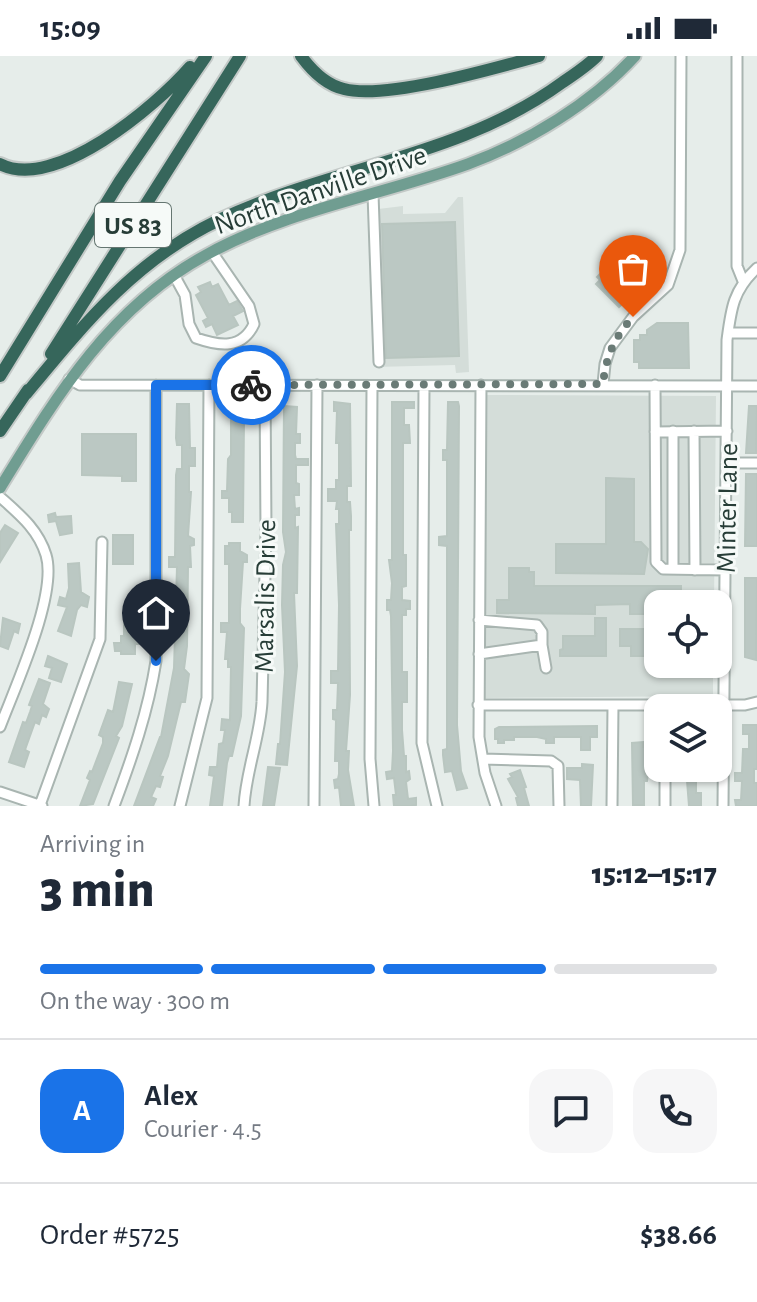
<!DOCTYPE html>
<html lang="en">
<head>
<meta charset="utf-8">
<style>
	body { margin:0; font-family:"Alegreya Sans",sans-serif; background:#f6f6f7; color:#1f2937; height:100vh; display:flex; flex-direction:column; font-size:30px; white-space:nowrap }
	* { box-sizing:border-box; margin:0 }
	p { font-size:26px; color:#747a83 }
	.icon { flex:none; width:44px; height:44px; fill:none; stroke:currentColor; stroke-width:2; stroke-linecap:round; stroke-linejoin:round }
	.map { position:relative; height:750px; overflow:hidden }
	.panel { display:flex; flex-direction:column; background:#fff; flex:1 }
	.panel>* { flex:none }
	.controls { position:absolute; left:644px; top:534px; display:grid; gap:16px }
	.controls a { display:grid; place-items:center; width:88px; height:88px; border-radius:16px; background:#fff; box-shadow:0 2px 6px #0004; font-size:40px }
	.pin { position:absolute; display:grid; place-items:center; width:68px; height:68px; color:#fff; margin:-82px -34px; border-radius:50% 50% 50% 0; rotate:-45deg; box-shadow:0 0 8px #0007 }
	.pin .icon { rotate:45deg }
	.courier { position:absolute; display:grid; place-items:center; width:80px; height:80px; margin:-40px; border:6px solid #1a73e8; border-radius:50%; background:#fff; color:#222; box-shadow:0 2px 10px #0007 }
	.summary em { font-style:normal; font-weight:800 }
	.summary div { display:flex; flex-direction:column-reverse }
	.summary { display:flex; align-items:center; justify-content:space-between; height:136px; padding:0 40px }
	h1 { font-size:52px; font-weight:800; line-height:60px }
	.bar { display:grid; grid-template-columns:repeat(4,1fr); gap:12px 8px; align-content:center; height:96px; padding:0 40px }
	.bar i { height:10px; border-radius:6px; background:#e0e1e3 }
	.bar .current { background:#1a73e8 }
	.bar p { grid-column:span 4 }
	.line { display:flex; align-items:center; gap:20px; padding:0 40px; border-top:2px solid #e0e1e3 }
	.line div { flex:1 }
	.round { display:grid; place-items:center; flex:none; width:84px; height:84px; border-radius:24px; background:#f6f6f7 }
	.status { display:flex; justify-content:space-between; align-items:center; height:56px; padding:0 40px; background:#fff; direction:ltr }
	.status svg { height:22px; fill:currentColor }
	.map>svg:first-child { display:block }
	.built { fill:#d4ddd9 }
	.building { fill:#bbc8c3; stroke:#b9c6c0; stroke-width:2 }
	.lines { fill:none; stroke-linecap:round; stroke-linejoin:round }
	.minor-casing { stroke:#a9b5b1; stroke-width:13 }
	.major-casing { stroke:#c3c9c7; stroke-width:15 }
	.highway-casing { stroke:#c3c9c7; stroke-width:16 }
	.minor { stroke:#fff; stroke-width:9 }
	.major { stroke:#709d91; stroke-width:11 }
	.highway { stroke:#36665b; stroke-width:12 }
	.done { stroke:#6a7b76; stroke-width:8; stroke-dasharray:0 14.4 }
	.route { stroke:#1a73e8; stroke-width:10 }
	.labels { text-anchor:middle; stroke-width:6; stroke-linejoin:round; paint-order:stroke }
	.shield { fill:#f6faf8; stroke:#657671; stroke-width:2 }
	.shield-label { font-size:26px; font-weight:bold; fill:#273d37 }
	.street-label { font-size:28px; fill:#273d37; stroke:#f6faf8 }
</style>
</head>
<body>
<div class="status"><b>15:09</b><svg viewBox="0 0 49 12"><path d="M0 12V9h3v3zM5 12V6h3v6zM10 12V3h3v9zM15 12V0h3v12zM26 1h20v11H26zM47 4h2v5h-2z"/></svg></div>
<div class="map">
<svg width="757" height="750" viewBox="0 0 757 750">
	<rect width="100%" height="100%" fill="#e6edea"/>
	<path class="built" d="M458,141H463L469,316L456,317L455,309L375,311L370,154L403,150V158L445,157Z
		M486,339L716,340L714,548H658V608H713V640L484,642Z"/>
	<path class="building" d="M455,166L459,300L386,302L382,168Z
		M622,201L646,224L619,251L596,228L600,224L597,221L603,215L606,218Z
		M210,226L212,231L218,228L229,249L237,245L243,255L233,260L238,269L217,279L212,268L206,271L203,265L208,262L196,239L201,236L198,231Z
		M657,267H688L689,312H639V306H634V284H640V279H647V274Z
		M334,346L350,348L351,430H347V446H350L351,460V474H349L350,639L346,695H349L348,714L354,750H341L339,731L335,732L334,724L338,723L339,718V705H335L336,664L333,663V654H337L338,627H331V615H338L339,549L336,468H339V453H336L337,445H328V433H336V424H339V387H336L337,355H334Z
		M392,346H414V352H404V369H409L410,387H403V499H406V530L402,531V544L410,545V553H406V559H402V616H407V646H402V674L404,700H406V716L409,715L410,723L406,726L408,743L416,742V749L411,750H394L393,739H396L394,722L387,723L386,716L392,715L393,695L391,560L390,554H387V544H391L392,527L389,504H392Z
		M448,346H458L459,350L457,669L461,715L467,732L457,734L452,715L445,716L443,699V694L447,693V490L439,489V481L447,480V404H443V394H447Z
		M177,348H189L190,392H195V410H189V436H191L188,480L194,483V489L190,490L191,511H188L187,590L184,613L189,618L185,646H181L168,700L160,720L163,721L160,731L156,730L151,741L156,743L153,750H134L160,681H161L174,612L177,511H169V501H175L176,419L177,413H182V389H177L176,382Z
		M231,350L242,351L241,362H244L243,466H232V456H229V442H222V435H227L228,403L231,399Z
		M284,350L297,351L296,378H300V387H295V399L296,403H308V409H296V427L299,428V439H294L295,453L299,452V459H295V472L298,471L297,537H294L297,610L287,709L276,708L278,688H280L285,616L282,549L283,509L286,496L283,476Z
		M749,350H757L756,397H746Z
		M82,378H136V425H122V420L82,419Z
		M746,418H757V490H745Z
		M606,422L634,423V486H641L648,493L644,518L556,517V488H606Z
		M55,457L56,461L71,460L72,477L60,479L56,465L49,466L48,459Z
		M5,469L18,477L0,506V477Z
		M113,479H133V508H113Z
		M229,487H240V495L247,499V506H243L240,553V567L244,572L241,660L232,700H229L227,707L222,750H210L214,720L209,719L210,711H217L219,688L223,687L225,674H221L222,663L230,664L231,611H228V603H225L227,576H221V567H229V508H225V490H229Z
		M79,507L81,536L89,541L87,551L81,549L77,554L71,580L58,575L67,551L58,549L60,541L66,543L69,532L68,508Z
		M509,512H529V516H534V530H681V545L678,548H658V558H630V548L595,549V558L497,557V544H509Z
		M745,522H757L756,604L745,601Z
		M124,556H135L136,580H143V588H135V598H121V595H115L114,587H121V580H124Z
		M3,562L20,568L18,577L14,575L8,593L0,590Z
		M595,562H606V600H560V594L563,593V580H595Z
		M620,573H658V600H631V590H620Z
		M48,600L67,608L61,626L49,622L52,612L45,610Z
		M39,623L50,627L43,648L49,653L46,661L42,659L39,668L35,666L26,691L25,694L29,696L24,711L9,706L23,666L26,667L30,656L32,650L29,649Z
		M119,626L132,628L122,670L116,680L119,682L93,748L80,750L90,724L87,722L90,715L92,716L103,687V681L99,679L108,654L113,656Z
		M743,669H757V713H754V727H757V750H736L735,744H741L742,725H735V717H742L743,693H749V678H743Z
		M597,670V681H590V694H581V681H554V687H546V683L537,681H514V684H504V687H498V683H495V673L499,671Z
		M643,686V691H648V702H645V718H648L647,725H644V749H633L632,687Z
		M582,708L593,709L591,750H581L580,724L567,723V712H582Z
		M268,711L280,712L274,750H263Z
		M686,712H702V721H696V737H701V750H689Z
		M520,714L526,731L524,732L529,750H518L516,742L518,741L508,723L512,721L510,718Z"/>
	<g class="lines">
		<defs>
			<path id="minor" d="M737,0V210L743,225
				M373,138L379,306
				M174,219L185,239L189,268L196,282C219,290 242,294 254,268L249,250L212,196
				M728,277H757
				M69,323L80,329L757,330
				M603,328L605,308L610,292L633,261L668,229L680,194L681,0
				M481,329L479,681L485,717L496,750
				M655,329L656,506L663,513L725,514
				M372,330L370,703L374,750
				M424,330L422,687L437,750
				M673,375V513
				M694,375L695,514
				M655,376L727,375
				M726,407H757
				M0,441C19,458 38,473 46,499C58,538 15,631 0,671
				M542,589L546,612
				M479,598L542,589V576L537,569L479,564
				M478,649H745L757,646
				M483,703L551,705L558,710L559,750
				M0,736L42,750
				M40,749L100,583L102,486
				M114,750C132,702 148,656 156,605V329
				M180,750L207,642L209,329
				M244,750C246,714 260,682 262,646L266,475L265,328
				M314,750L317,329
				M612,750L613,649
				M665,750V712
				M723,750L727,284C731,253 733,234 757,212"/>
			<path id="major" d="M0,432C56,341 109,252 206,199C287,154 382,139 468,108C528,86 592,47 635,0"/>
			<path id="highway" d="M301,0C312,15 326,29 344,33C385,44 496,12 539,0
				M0,108C55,136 156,50 190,11
				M51,298L240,0
				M0,320L120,125L206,0
				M26,338C84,268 135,204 219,164C333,110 459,102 563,26C575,18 587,10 597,0
				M0,375L28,334"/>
		</defs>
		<use href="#minor" class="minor-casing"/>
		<use href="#major" class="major-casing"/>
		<use href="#highway" class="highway-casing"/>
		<use href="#minor" class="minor"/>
		<use href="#major" class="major"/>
		<use href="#highway" class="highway"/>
	</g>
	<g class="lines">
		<path class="done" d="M251,329L603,328C606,300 614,282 633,261"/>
		<path class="route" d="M156,605V329H251"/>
	</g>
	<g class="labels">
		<rect class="shield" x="95" y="147" width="76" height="44" rx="6"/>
		<g class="shield-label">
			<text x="133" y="178">US 83</text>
		</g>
		<g class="street-label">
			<text transform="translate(320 133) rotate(-19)" y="10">North Danville Drive</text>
			<text transform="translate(726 452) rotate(-89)" y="10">Minter Lane</text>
			<text transform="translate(264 540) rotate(-89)" y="10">Marsalis Drive</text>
		</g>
	</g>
</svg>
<div class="controls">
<a><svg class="icon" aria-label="locate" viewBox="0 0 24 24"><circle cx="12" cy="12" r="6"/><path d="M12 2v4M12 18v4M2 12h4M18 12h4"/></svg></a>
<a><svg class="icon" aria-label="layers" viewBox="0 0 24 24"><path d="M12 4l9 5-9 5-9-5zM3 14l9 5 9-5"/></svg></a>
</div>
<div class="pin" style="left:633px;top:261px;background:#ea580c"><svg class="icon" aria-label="bag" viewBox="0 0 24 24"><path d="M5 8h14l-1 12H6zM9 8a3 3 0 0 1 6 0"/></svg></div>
<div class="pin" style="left:156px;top:605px;background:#1f2937"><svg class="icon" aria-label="home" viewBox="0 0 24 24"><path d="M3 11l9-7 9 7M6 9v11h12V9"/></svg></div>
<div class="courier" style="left:251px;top:329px"><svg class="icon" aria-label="bike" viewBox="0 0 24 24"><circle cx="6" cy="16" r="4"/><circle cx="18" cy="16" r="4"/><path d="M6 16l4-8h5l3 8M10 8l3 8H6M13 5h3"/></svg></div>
</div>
<section class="panel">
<div class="summary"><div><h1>3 min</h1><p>Arriving in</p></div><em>15:12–15:17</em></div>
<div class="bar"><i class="current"></i><i class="current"></i><i class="current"></i><i></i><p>On the way · 300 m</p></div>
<div class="line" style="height:144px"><b class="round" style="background:#1a73e8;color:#fff">A</b><div><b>Alex</b><p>Courier · 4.5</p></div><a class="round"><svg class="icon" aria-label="chat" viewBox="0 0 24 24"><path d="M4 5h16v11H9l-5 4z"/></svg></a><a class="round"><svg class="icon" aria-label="phone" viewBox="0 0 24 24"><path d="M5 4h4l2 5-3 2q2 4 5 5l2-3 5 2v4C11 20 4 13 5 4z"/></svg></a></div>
<div class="line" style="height:104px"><div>Order #5725</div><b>$38.66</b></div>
</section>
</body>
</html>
